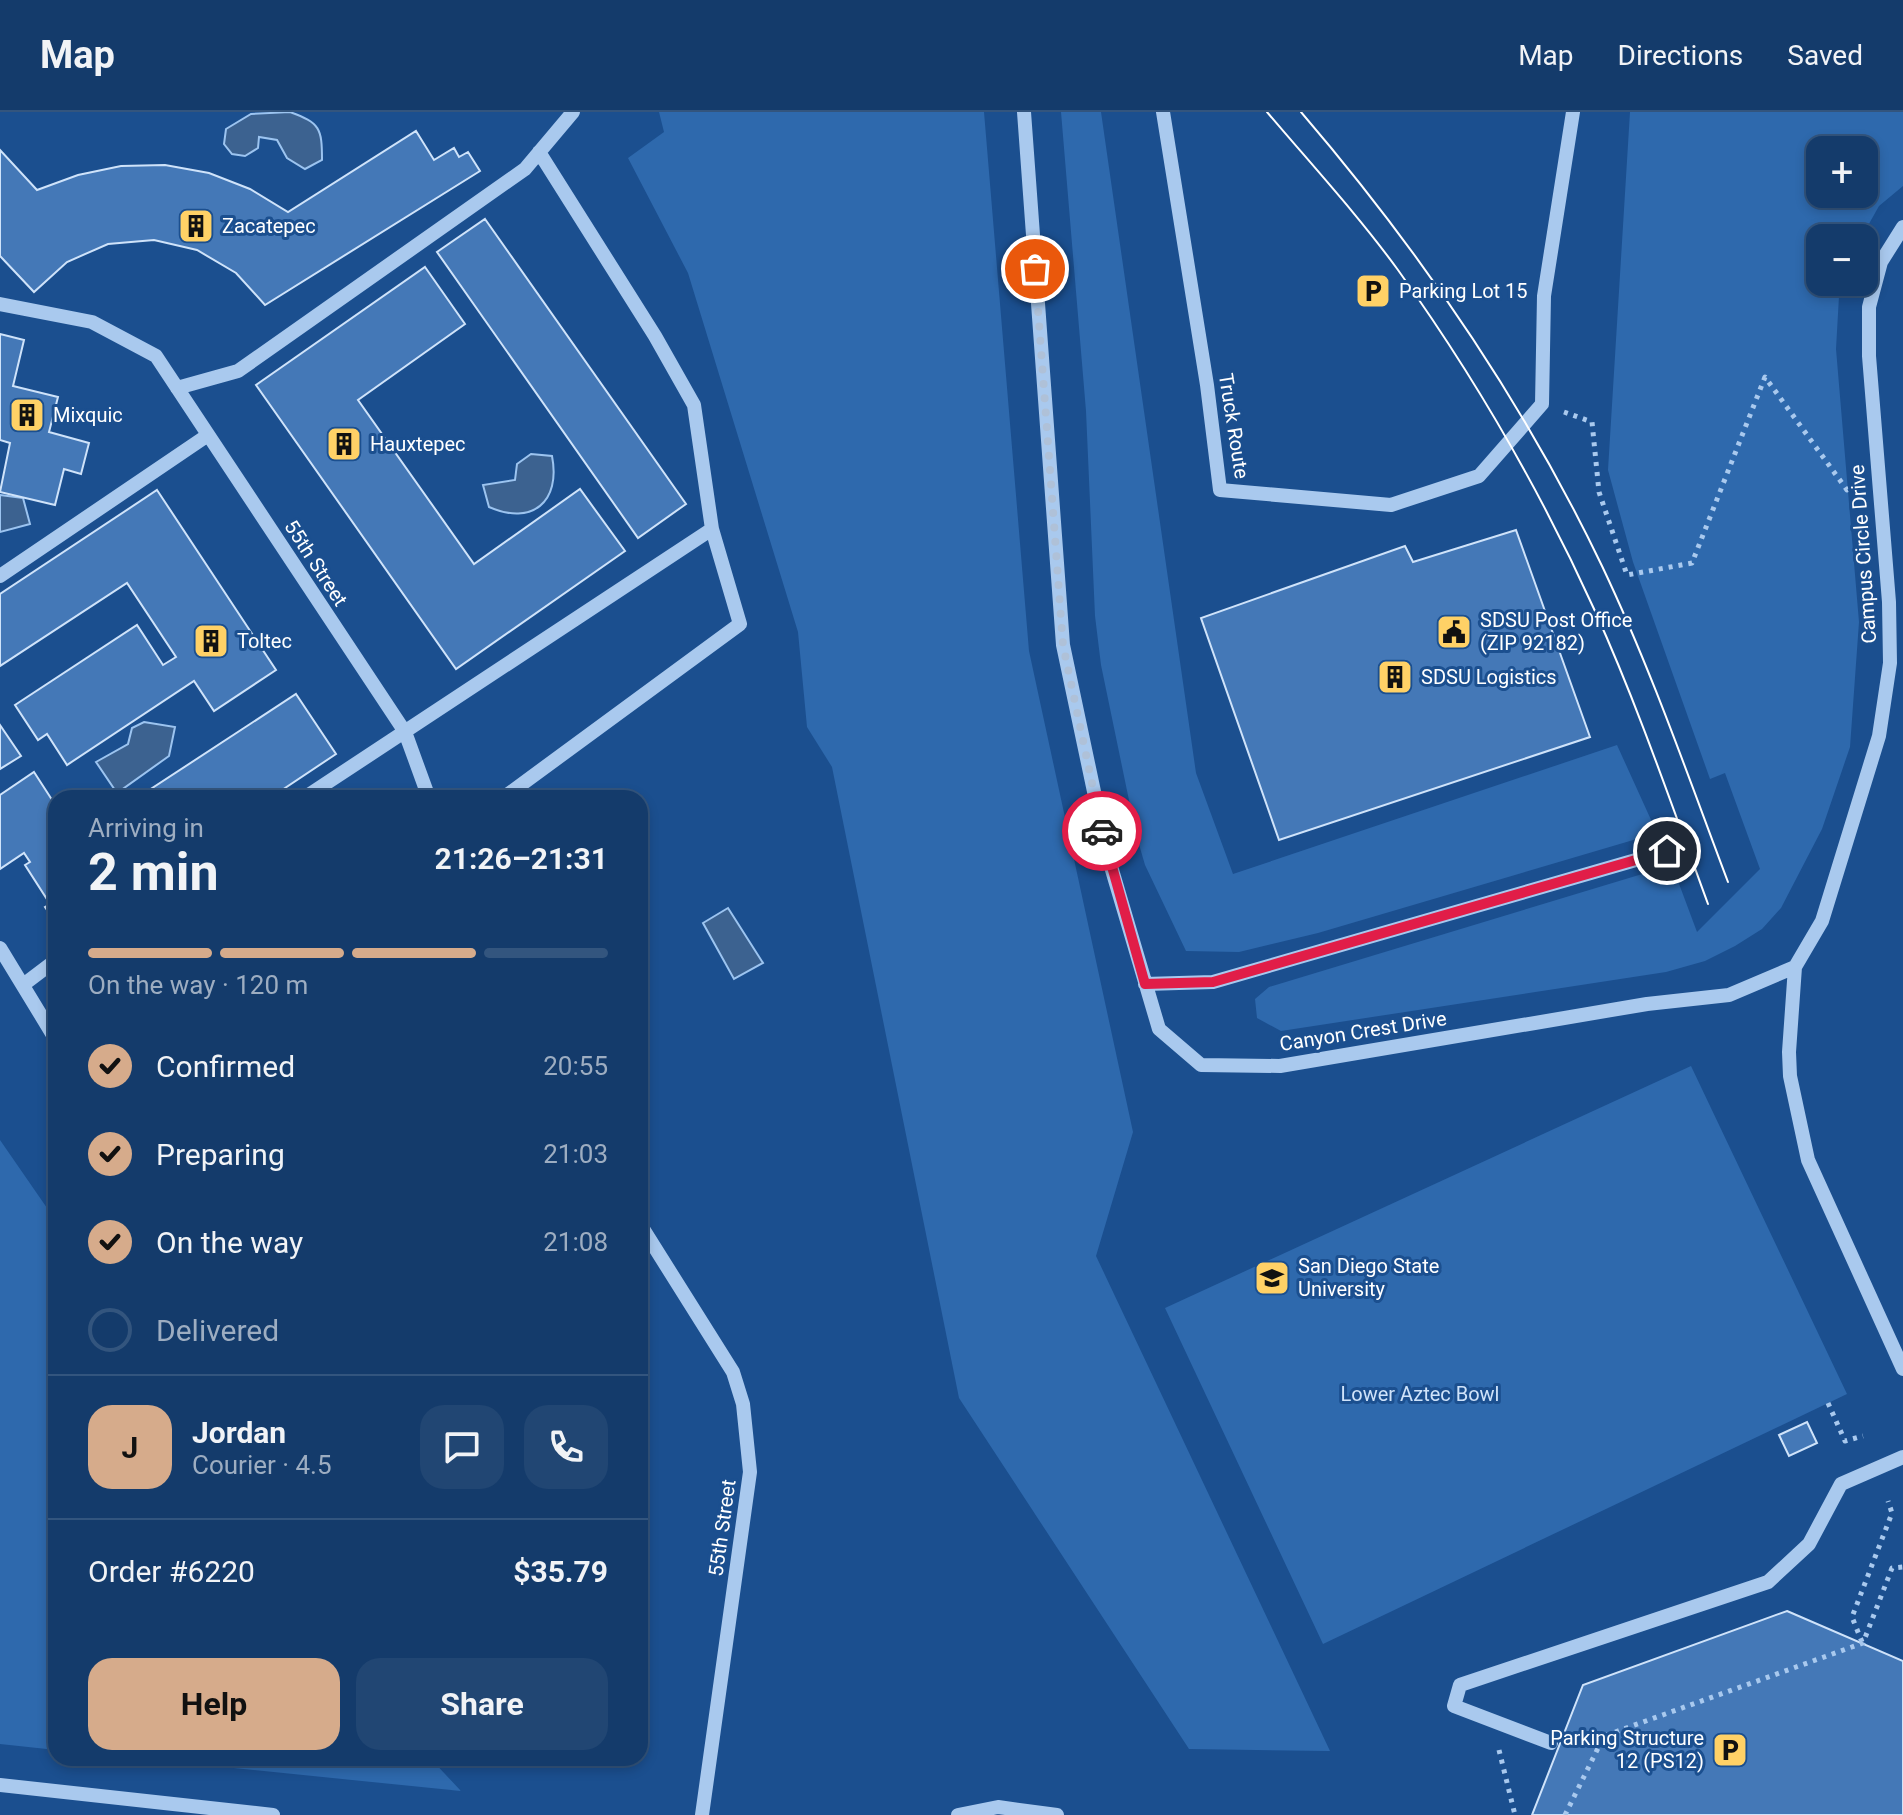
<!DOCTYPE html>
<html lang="en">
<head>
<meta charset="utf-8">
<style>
	body { margin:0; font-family:Roboto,sans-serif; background:#214673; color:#f1f3f6; height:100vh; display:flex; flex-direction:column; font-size:30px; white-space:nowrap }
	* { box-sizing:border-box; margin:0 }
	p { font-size:26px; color:#9dadc1 }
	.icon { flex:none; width:44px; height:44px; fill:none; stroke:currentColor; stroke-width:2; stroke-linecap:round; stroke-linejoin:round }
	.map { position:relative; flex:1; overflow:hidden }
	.details { position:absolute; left:48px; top:678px; width:600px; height:976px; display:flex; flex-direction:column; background:#143b6b; border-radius:24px; box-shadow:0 4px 12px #0003,0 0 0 2px #33557e }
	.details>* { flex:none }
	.controls { position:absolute; left:1806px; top:24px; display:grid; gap:16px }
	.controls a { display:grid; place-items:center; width:72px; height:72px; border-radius:16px; background:#143b6b; box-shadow:0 4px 12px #0003,0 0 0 2px #33557e; font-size:40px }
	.pin { position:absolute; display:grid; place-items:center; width:68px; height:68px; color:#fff; margin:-34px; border:4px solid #fff; border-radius:50%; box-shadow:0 2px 8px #0007 }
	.courier { position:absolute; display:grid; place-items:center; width:80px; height:80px; margin:-40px; border:6px solid #e11d48; border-radius:50%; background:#fff; color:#222; box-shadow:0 2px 10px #0007 }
	.headline em { font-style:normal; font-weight:700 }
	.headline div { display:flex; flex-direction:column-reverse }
	.headline { display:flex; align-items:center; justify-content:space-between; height:136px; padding:0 40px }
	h1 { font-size:52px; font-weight:700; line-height:60px }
	.bar { display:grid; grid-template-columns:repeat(4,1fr); gap:12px 8px; align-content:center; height:96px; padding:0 40px }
	.bar i { height:10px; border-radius:6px; background:#33557e }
	.bar .active { background:#d6ab8b }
	.bar p { grid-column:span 4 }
	.line { display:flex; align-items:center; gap:20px; padding:0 40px; border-top:2px solid #33557e }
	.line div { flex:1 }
	.round { display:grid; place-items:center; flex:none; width:84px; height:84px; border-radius:24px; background:#214673 }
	ol { padding:0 40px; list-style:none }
	li { display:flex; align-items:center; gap:24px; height:88px }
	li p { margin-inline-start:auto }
	li .icon { padding:8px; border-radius:50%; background:#d6ab8b; color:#111; stroke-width:4 }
	li:last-child { color:#9dadc1 }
	li i { width:44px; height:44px; border:4px solid #33557e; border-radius:50% }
	.action { display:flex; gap:16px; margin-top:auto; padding:16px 40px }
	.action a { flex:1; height:92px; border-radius:24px; background:#d6ab8b; color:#111; font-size:32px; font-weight:700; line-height:92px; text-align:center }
	.action a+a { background:#214673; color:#f1f3f6 }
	header { display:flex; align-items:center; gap:48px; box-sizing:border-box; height:112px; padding:0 40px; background:#143b6b; border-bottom:2px solid #33557e }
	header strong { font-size:38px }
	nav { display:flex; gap:44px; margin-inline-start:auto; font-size:28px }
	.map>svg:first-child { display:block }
	.green { fill:#2e69ad; fill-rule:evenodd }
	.water { fill:#3c6290; stroke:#9cc4f0; stroke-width:2 }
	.building { fill:#4478b7; stroke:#cfe3fa; stroke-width:2 }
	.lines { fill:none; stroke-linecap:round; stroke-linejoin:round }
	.path { stroke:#a9c9ee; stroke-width:5; stroke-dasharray:4 6; stroke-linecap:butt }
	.minor { stroke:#a9c9ee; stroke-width:14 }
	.tram { stroke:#fff; stroke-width:2 }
	.done { stroke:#afc1d8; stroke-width:8; stroke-dasharray:0 14.4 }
	.route { stroke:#e11d48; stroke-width:10 }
	.labels { text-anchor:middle; stroke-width:6; stroke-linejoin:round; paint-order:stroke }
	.poi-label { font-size:20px; fill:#fff; stroke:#1b4f8f; text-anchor:start }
	.street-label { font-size:20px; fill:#fff; stroke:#1b4f8f }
	.park-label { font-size:20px; fill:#cfe3fa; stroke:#1b4f8f }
</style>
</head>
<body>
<header>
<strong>Map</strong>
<nav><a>Map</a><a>Directions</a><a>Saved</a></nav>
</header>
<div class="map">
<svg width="1903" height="1703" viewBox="0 0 1903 1703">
	<rect width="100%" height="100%" fill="#1b4f8f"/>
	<path class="green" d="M659,0H984L1029,539L1133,1020L1096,1144L1330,1639L1189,1637L959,1286L832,655L807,615L798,520L688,161L628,46L664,20Z
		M1061,0H1101L1196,661L1233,762L1617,633L1657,721L1318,821L1239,840L1186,839L1145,753L1136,722L1101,553L1095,504L1086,299Z
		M1630,0H1903V74L1879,94L1861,126H1820V170H1843L1839,184L1836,237L1859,510L1850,635L1822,717L1781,796L1762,817L1735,834L1705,849L1666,860L1281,919L1257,906L1255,887L1269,875L1672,753L1697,820L1760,757L1725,661L1710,667L1633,450L1608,358ZM1820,38H1864V82H1820Z
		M1691,954L1847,1282L1323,1532L1165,1196Z
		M0,1028L56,1109V1638L0,1632Z
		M134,1646H430L461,1679Z"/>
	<path class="water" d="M290,0C320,11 322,16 322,48L305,57L287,46L277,28L259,25L258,36L245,44L232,42L224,32L226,17L251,2Z
		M531,342L552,344C561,390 532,414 489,395L483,373L515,368L517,352Z
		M0,383L23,386L30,412L0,420Z
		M144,610L175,615L169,644L117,681L96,650L128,632L132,616Z
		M728,796L763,851L734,867L703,811Z"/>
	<path class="building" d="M416,19L434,48L454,36L459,45L468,40L480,59L265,193L236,161L197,138L154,128L108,132L67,150L34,180L0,144V38L37,78L78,63L121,54L165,53L209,61L250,77L288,100Z
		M485,107L686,392L638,426L437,140Z
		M425,155L465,212L358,288L474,452L580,377L625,439L456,557L256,273Z
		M0,222L24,228L13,274L58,285L49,320L89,331L81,362L64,357L55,393L0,380L10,331L0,328Z
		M157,378L276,558L214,599L194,569L67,653L47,622L38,628L15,593L137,513L163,553L176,545L127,471L0,554V482Z
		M1516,418L1590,625L1279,728L1201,506L1405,434L1413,450Z
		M296,582L336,642L270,686H137Z
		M0,613L21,644L0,657Z
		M34,660L56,694V811L45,795L50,792L25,753L30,750L24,741L0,757V683Z
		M1807,1310L1817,1331L1789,1344L1779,1323Z
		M1787,1499L1903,1549V1703H1532L1583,1573Z"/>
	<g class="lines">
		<path class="path" d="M1564,300L1592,310L1599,380L1627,463L1692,451L1765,265L1847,378L1852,376
			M1828,1291L1845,1329L1863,1324
			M1862,1530L1852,1505L1892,1401L1888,1389
			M1499,1638L1515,1703
			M1565,1703L1604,1624L1863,1531L1892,1456L1903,1455"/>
		<path class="minor" d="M1024,0L1063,533L1107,741L1159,917L1201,953L1280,954L1647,892L1729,883L1795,855
			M1163,0L1207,273L1220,378L1391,393L1479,364L1542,292L1544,184L1573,0
			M1903,115L1881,150L1869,195V244L1889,490L1890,551L1879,624L1822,809L1795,855L1789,940L1790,964L1808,1048L1903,1257
			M0,192L92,210L156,244L405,620L429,686
			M177,276L238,259L525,57L573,0
			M0,464L208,323
			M304,686L712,417
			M503,686L740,512L712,417L694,293L655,224L539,40
			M0,836L56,928
			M1145,872L1213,870L1667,739
			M23,873L56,848
			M640,1112L733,1260L743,1292L750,1360L702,1703
			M1551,1631L1454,1594L1460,1573L1768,1470L1809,1432L1841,1372L1903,1345
			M0,1673L273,1703
			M958,1703L998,1695L1057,1703"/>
		<path class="tram" d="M1267,0C1311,52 1358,103 1398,158C1474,264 1541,380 1595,499C1638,594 1672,694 1708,792
			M1301,0C1420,139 1523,289 1602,454C1651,557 1688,664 1728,770"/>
	</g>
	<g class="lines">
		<path class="done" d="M1035,157L1063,533L1102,719"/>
		<path class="route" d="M1102,719L1145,872L1213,870L1667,739"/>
	</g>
	<defs>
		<symbol id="building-square" viewBox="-11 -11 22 22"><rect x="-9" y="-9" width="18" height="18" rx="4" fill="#ffd166" stroke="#1b4f8f"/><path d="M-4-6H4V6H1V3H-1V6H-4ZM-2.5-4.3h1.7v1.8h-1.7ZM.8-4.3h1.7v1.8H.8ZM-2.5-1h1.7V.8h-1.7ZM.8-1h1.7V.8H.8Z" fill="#111"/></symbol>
		<symbol id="parking-square" viewBox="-11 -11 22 22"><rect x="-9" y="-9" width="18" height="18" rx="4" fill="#ffd166" stroke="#1b4f8f"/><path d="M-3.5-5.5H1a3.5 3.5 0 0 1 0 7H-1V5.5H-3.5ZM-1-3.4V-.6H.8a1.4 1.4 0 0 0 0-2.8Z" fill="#111"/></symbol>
		<symbol id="civic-square" viewBox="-11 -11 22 22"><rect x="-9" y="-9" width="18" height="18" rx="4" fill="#ffd166" stroke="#1b4f8f"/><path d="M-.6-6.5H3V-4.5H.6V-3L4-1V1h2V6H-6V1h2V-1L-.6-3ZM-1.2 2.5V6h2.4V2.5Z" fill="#111"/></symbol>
		<symbol id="university-square" viewBox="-11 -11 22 22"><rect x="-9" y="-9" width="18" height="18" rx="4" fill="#ffd166" stroke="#1b4f8f"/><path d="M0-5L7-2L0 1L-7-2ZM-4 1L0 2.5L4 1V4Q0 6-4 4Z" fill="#111"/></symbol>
	</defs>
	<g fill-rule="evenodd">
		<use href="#building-square" x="176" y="94" width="40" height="40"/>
		<use href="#parking-square" x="1353" y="159" width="40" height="40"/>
		<use href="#building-square" x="7" y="283" width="40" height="40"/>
		<use href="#building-square" x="324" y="312" width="40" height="40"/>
		<use href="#civic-square" x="1434" y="500" width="40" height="40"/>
		<use href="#building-square" x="191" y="509" width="40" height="40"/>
		<use href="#building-square" x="1375" y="545" width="40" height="40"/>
		<use href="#university-square" x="1252" y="1146" width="40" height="40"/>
		<use href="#parking-square" x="1710" y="1618" width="40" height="40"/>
	</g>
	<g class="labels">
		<g class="poi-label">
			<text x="222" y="121">Zacatepec</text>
			<text x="1399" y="186">Parking Lot 15</text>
			<text x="53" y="310">Mixquic</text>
			<text x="370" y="339">Hauxtepec</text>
			<text x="1480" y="515">SDSU Post Office<tspan x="1480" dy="23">(ZIP 92182)</tspan></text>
			<text x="237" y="536">Toltec</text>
			<text x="1421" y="572">SDSU Logistics</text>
			<text x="1298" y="1161">San Diego State<tspan x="1298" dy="23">University</tspan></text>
			<text x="1704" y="1633" text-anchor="end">Parking Structure<tspan x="1704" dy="23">12 (PS12)</tspan></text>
		</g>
		<g class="street-label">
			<text transform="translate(1234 314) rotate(81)" y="7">Truck Route</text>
			<text transform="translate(1863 442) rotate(-94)" y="7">Campus Circle Drive</text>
			<text transform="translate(316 451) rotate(57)" y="7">55th Street</text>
			<text transform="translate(1363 919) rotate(-9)" y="7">Canyon Crest Drive</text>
			<text transform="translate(722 1416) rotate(-82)" y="7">55th Street</text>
		</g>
		<g class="park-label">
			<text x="1420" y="1289">Lower Aztec Bowl</text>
		</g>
	</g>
</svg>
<div class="controls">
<a>+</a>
<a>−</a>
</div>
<div class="pin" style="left:1035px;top:157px;background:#ea580c"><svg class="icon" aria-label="bag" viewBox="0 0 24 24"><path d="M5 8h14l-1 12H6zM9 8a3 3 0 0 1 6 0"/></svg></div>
<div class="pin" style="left:1667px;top:739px;background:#1f2937"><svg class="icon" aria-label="home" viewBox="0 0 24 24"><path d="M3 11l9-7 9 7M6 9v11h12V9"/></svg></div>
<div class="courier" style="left:1102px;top:719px"><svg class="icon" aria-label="car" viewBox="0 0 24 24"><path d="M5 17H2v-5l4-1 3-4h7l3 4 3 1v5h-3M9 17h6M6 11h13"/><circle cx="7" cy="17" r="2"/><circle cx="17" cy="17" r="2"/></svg></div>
<section class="details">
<div class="headline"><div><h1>2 min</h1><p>Arriving in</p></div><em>21:26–21:31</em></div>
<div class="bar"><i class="active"></i><i class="active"></i><i class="active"></i><i></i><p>On the way · 120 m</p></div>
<ol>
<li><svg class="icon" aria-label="check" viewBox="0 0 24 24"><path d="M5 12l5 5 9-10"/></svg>Confirmed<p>20:55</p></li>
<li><svg class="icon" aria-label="check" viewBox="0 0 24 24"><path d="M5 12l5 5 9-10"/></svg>Preparing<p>21:03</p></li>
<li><svg class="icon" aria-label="check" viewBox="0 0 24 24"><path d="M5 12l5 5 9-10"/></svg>On the way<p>21:08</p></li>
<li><i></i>Delivered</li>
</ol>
<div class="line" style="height:144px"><b class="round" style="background:#d6ab8b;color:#111">J</b><div><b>Jordan</b><p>Courier · 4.5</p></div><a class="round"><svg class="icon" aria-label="chat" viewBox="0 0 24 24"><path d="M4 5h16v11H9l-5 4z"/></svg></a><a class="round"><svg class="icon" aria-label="phone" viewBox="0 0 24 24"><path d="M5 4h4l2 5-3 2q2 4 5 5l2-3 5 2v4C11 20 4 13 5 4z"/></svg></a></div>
<div class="line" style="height:104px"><div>Order #6220</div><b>$35.79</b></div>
<div class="action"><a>Help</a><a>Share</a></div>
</section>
</div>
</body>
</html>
